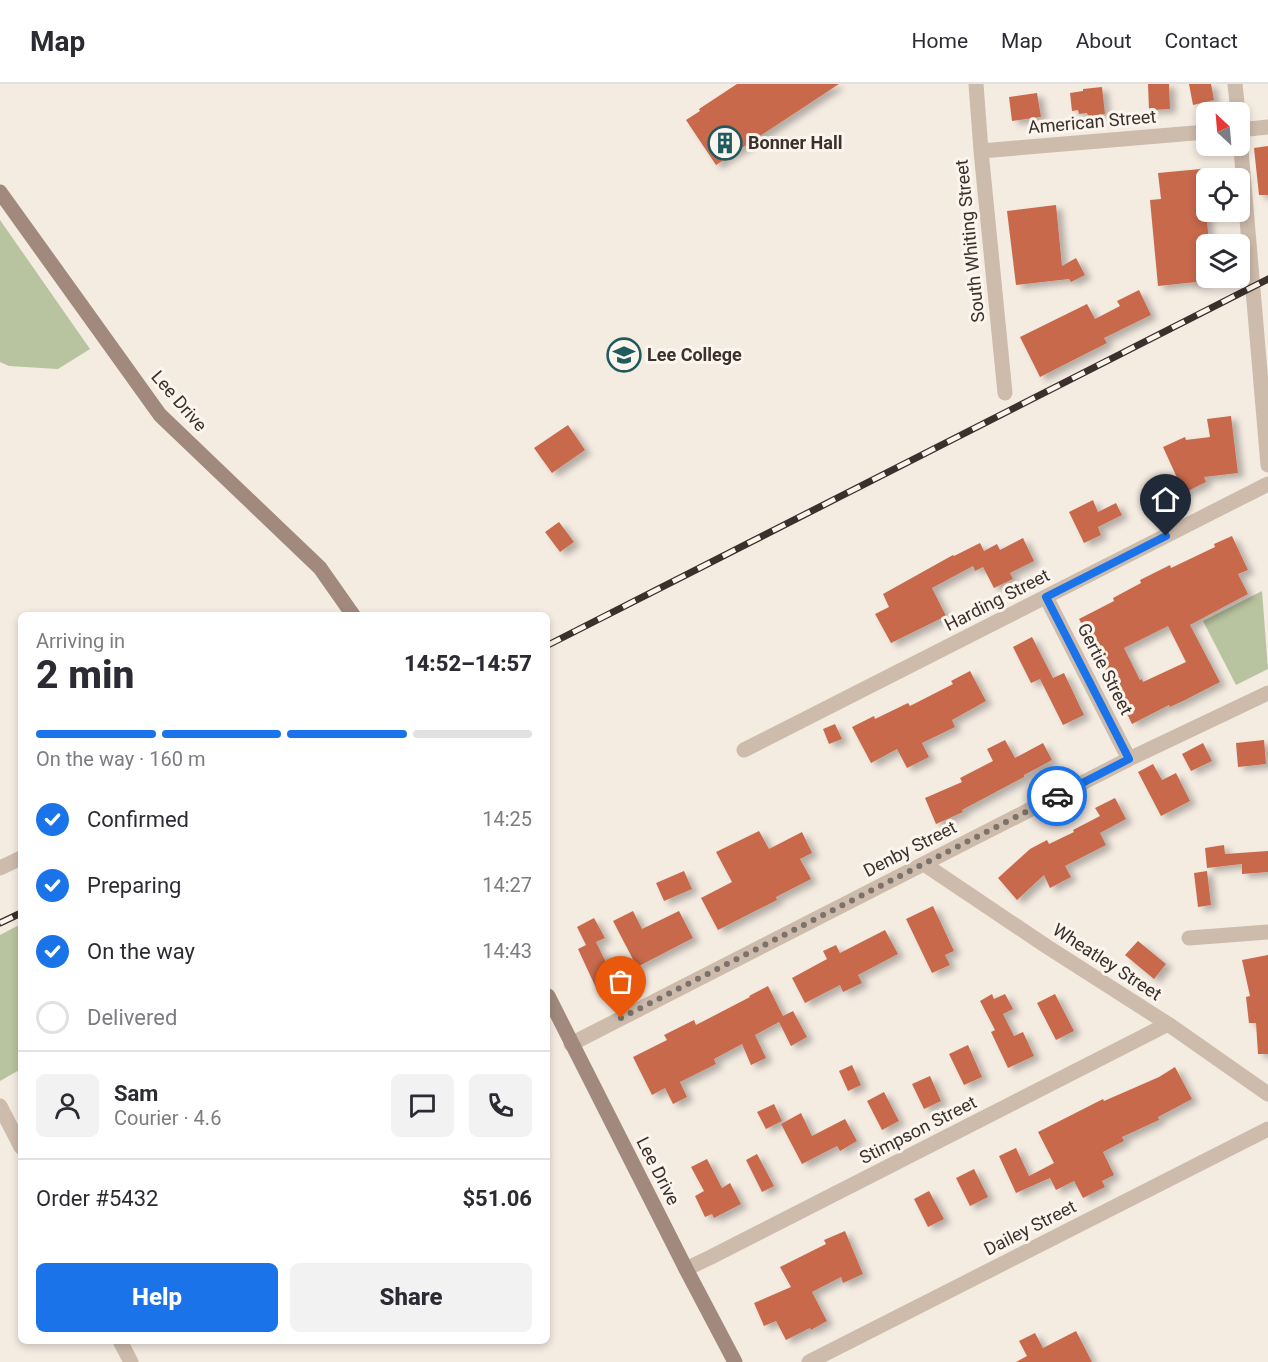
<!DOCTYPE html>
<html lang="en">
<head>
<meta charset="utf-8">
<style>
	body { margin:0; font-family:Roboto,sans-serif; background:#f2f2f3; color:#2b2b33; height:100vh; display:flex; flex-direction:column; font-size:22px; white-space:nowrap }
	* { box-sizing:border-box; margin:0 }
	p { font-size:20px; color:#7c7c81 }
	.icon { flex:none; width:33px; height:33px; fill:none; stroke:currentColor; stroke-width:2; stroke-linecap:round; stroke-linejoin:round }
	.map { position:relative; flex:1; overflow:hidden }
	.side { position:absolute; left:18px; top:528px; width:532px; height:732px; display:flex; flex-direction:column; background:#fff; border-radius:9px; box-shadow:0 3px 9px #0003 }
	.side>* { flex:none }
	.needle { width:39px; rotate:334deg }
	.buttons { position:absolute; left:1196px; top:18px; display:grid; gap:12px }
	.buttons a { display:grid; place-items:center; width:54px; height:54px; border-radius:9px; background:#fff; box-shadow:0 3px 9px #0003; font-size:30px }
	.pin { position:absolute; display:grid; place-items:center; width:51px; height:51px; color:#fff; margin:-62px -26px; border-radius:50% 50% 50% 0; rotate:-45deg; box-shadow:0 0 6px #0007 }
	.pin .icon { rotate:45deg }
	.courier { position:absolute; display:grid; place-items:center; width:60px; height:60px; margin:-30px; border:4px solid #1a73e8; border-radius:50%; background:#fff; color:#222; box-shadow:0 2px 8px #0007 }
	.headline em { font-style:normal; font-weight:800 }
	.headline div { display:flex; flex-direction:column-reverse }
	.headline { display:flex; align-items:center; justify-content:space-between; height:102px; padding:0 18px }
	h1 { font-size:39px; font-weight:800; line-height:45px }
	.bar { display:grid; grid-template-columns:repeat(4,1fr); gap:9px 6px; align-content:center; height:72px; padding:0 18px }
	.bar i { height:8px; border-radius:4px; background:#e1e1e2 }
	.bar .selected { background:#1a73e8 }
	.bar p { grid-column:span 4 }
	.line { display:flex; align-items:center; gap:15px; padding:0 18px; border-top:2px solid #e1e1e2 }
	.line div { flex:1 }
	.round { display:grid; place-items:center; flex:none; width:63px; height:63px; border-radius:9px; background:#f2f2f3 }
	ol { padding:0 18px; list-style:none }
	li { display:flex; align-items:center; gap:18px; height:66px }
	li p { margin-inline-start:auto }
	li .icon { padding:6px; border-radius:50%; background:#1a73e8; color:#fff; stroke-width:4 }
	li:last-child { color:#7c7c81 }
	li i { width:33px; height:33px; border:3px solid #e1e1e2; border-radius:50% }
	.button { display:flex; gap:12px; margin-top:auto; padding:12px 18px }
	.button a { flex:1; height:69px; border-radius:9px; background:#1a73e8; color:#fff; font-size:24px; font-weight:800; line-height:69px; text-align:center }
	.button a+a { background:#f2f2f3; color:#2b2b33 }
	header { display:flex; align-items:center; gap:36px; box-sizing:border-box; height:84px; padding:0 30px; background:#fff; border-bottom:2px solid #e1e1e2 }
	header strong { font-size:28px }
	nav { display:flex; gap:33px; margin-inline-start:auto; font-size:21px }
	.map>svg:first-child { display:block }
	.green { fill:#b8c4a0 }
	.building { fill:#c8694b; fill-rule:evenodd; filter:url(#shadow) }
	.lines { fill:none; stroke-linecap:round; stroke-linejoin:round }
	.minor { stroke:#cdbbac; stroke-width:15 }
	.tertiary { stroke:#cdbbac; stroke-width:15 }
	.secondary { stroke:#a18a7d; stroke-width:15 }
	.rail-casing { stroke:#3b302b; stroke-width:7 }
	.rail { stroke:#fbf5ee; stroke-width:4.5; stroke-dasharray:14; stroke-linecap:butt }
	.done { stroke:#7c716b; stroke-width:6; stroke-dasharray:0 10.8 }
	.route { stroke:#1a73e8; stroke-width:8 }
	.labels { text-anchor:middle; stroke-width:6; stroke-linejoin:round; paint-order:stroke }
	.street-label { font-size:18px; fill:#3b302b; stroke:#fbf5ee }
	.poi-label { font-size:18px; font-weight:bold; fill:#3b302b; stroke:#fbf5ee; text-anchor:start }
</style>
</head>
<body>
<header>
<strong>Map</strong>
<nav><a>Home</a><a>Map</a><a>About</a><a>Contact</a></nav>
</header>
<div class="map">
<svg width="1268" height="1278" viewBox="0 0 1268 1278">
	<defs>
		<filter id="shadow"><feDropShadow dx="6" dy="4" stdDeviation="3" flood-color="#0004"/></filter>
	</defs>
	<rect width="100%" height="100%" fill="#f4ebe1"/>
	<path class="green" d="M0,136L90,265L58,285L9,282L0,278Z
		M1262,507L1268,585L1236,601L1203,537Z
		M21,840V985L0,997V851Z"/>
	<path class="building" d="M737,0H839L716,81L686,36L700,27L699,25Z
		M1148,0H1169L1170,25L1149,26Z
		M1189,0H1211L1214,16L1193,21Z
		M1102,3L1105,30L1088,32L1087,29L1079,30L1078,26L1072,27L1070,9L1083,7V5Z
		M1037,9L1041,33L1012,37L1009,13Z
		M1268,62V111H1259L1254,64Z
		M1201,85L1203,113H1205L1209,160H1206V197L1158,202L1150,116L1161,115L1158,89Z
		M1056,121L1062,182L1076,174L1085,191L1071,198L1069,195L1016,201L1007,127Z
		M1139,206L1151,231L1104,254L1107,259L1040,293L1020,253L1087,220L1095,235L1120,222L1117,217Z
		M1231,332L1238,389L1204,393L1206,398L1184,409L1163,363L1185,353L1186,356L1210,353L1207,335Z
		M568,341L585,366L552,389L534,364Z
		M1093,416L1098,428L1116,419L1122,431L1098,443L1101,451L1084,459L1069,428Z
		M559,438L574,458L560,468L545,448Z
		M1232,452L1248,486L1238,490L1248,510L1190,541L1220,598L1185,616L1170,623L1169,621L1132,640L1114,603L1111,604L1102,588L1106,586L1079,535L1114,517L1113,514L1141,499L1140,496L1170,481L1171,484L1215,463L1214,460ZM1168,542L1186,578L1143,598L1142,595L1140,596L1124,564Z
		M1023,454L1034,477L1010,489L1013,495L994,504L983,483L975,487L973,482L932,504L946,532L891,559L875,530L889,523L883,510L953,471L954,472L980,459L984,467L997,460L1000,466Z
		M1032,553L1053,594L1064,589L1084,631L1063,641L1040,595L1031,599L1013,563Z
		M970,587L986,617L952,636L955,643L922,659L929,673L907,684L897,665L871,679L852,643L874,632L875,635L908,619L910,622L953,600L951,597Z
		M835,640L842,655L829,660L823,645Z
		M1005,656L1015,674L1043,659L1052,676L1024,691V693L962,726L963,728L936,740L925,714L962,698L960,694L993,677L987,665Z
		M1264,656L1266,680L1238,683L1236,659Z
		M1203,659L1212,677L1191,687L1182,670Z
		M1153,680L1162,696L1176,689L1190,717L1161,732L1138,688Z
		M1115,714L1126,735L1100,749L1106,761L1065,782L1071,793L1050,804L1044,791L1017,816L998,794L1030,765L1047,756L1049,760L1074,748L1073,746L1100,732L1095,724Z
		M759,747L769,765L802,748L812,769L800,775L811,795L776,813L777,816L718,846L701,814L732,798L716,768Z
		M1224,761L1225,770L1268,767V788L1242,790V780L1207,784L1205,764Z
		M684,787L692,805L664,817L656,799Z
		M1207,787L1211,821L1198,823L1194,789Z
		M933,822L954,867L945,871L950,881L932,889L906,835Z
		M633,827L642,845L679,827L693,854L637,883L613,837Z
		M594,834L605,854L596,858L615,897L597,906L578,865L586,861L577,843Z
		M885,846L898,870L858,891L862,899L843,908L840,901L805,919L792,894L827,875L823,867L836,861L840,869Z
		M1138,857L1166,880L1154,895L1125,871Z
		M1268,871V970H1258L1256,939H1249L1246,913L1250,912L1242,876Z
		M768,902L783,932L793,927L807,953L791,962L779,938L755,951L766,974L751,981L742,960L714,975L716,980L680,998L687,1013L673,1020L665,1004L652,1011L633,973L667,956L664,951L694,936L696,941L750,913L749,912Z
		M992,910L994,915L1005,910L1013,925L1003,930L1014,952L1023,948L1034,972L1008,984L991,948L995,946L980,917Z
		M1055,910L1074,947L1056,956L1037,919Z
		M968,961L982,993L964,1001L949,970Z
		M852,981L861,1001L848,1007L839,987Z
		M1175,983L1192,1015L1158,1033L1159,1036L1122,1053L1124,1057L1103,1068L1114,1091L1102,1097L1105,1103L1083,1114L1074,1097L1056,1106L1050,1094L1016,1109L999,1072L1016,1064L1029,1092L1054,1079L1038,1048L1103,1015L1104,1017L1159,993Z
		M930,992L941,1017L924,1025L912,1000Z
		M884,1008L899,1037L882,1046L867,1017Z
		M774,1020L782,1037L766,1045L757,1028Z
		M801,1029L812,1052L845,1035L857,1057L840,1067L837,1062L802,1080L781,1040Z
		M757,1070L774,1102L762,1108L746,1076Z
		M707,1075L722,1104L730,1099L741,1120L714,1134L712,1130L705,1133L695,1112L704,1107L691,1083Z
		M974,1085L988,1113L970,1122L956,1094Z
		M929,1107L944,1135L928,1143L914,1115Z
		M845,1147L863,1190L843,1199L841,1193L812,1208L827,1237L811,1246L810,1244L786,1256L776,1237L764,1242L754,1219L791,1203L780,1183L826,1160L824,1156Z
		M1076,1247L1092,1278H1016L1027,1272L1019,1257L1035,1249L1043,1264Z"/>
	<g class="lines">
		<path class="minor" d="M976,0L981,67L1005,309
			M1239,46L1268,43
			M981,67L1206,48
			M1046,513L1129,675
			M744,666L1268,400
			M924,780L1046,862L1168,940L1268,1010
			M1189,854L1268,848
			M571,960L1129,675L1268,609
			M0,1022L21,1063
			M686,1185L711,1173L1168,940
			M120,1257L131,1278
			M809,1278L1268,1045"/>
		<path class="tertiary" d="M1235,0L1238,28
			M1239,42L1268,381
			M0,784L21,774"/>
		<path class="secondary" d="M0,108L160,331L320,484L353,531
			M548,912L686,1185L735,1278"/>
		<defs>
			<path id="rail" d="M548,561L1268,195
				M0,839L21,829"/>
		</defs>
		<use href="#rail" class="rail-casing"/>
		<use href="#rail" class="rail"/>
	</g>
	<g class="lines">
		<path class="done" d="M621,934L1057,712"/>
		<path class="route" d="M1057,712L1129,675L1046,513L1166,452"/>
	</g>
	<defs>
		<symbol id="building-ring" viewBox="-11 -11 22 22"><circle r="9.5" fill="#fbf5ee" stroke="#1f5a5e" stroke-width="1.5"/><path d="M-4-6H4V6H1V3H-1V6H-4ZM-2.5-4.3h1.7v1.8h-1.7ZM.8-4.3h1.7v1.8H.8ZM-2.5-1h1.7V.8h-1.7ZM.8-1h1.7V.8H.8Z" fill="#1f5a5e"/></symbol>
		<symbol id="university-ring" viewBox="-11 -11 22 22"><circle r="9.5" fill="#fbf5ee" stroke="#1f5a5e" stroke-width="1.5"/><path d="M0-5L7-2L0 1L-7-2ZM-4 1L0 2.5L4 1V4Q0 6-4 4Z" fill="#1f5a5e"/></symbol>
	</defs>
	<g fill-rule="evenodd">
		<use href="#building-ring" x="706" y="40" width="38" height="38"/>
		<use href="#university-ring" x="605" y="252" width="38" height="38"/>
	</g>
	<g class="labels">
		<g class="street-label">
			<text transform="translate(1092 38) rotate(-5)" y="6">American Street</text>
			<text transform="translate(970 157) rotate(-96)" y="6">South Whiting Street</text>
			<text transform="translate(179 317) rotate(49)" y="6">Lee Drive</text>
			<text transform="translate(997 516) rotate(-27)" y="6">Harding Street</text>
			<text transform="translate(1105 585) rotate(63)" y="6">Gertie Street</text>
			<text transform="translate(910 765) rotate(-27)" y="6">Denby Street</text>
			<text transform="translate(1107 878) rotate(33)" y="6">Wheatley Street</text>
			<text transform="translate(918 1046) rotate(-27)" y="6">Stimpson Street</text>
			<text transform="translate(658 1087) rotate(63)" y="6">Lee Drive</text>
			<text transform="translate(1030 1144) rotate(-27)" y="6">Dailey Street</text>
		</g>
		<g class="poi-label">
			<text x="748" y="65">Bonner Hall</text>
			<text x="647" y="277">Lee College</text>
		</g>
	</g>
</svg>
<div class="buttons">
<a><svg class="needle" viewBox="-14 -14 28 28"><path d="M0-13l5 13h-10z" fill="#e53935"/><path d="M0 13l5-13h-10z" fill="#7c7c81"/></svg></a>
<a><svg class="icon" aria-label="locate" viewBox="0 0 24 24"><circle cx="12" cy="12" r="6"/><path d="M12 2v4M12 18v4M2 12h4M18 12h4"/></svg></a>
<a><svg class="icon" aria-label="layers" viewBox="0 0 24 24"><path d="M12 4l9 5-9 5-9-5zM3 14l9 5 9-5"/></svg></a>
</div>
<div class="pin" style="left:621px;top:934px;background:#ea580c"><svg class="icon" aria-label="bag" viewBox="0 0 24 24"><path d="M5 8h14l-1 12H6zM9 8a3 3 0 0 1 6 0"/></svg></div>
<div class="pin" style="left:1166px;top:452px;background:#1f2937"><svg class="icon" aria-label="home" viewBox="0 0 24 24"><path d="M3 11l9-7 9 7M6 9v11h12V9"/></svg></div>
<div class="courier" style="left:1057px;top:712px"><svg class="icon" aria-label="car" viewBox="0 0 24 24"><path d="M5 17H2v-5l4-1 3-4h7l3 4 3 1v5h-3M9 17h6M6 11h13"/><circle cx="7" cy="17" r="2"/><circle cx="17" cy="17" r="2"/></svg></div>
<section class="side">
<div class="headline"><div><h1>2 min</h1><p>Arriving in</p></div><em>14:52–14:57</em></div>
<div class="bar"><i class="selected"></i><i class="selected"></i><i class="selected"></i><i></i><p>On the way · 160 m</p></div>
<ol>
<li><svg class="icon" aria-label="check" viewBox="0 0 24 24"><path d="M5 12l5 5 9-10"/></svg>Confirmed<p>14:25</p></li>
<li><svg class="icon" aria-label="check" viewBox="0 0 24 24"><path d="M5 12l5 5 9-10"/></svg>Preparing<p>14:27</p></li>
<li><svg class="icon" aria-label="check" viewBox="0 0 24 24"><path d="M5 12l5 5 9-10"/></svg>On the way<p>14:43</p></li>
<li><i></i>Delivered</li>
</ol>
<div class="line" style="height:108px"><a class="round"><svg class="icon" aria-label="person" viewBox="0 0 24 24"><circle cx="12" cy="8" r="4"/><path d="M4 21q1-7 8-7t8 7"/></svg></a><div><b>Sam</b><p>Courier · 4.6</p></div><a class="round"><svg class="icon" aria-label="chat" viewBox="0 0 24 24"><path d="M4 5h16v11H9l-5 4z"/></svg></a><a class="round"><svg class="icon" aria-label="phone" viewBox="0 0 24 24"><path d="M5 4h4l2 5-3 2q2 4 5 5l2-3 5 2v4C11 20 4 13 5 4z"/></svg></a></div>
<div class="line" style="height:78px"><div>Order #5432</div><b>$51.06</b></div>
<div class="button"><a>Help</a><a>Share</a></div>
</section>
</div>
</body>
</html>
